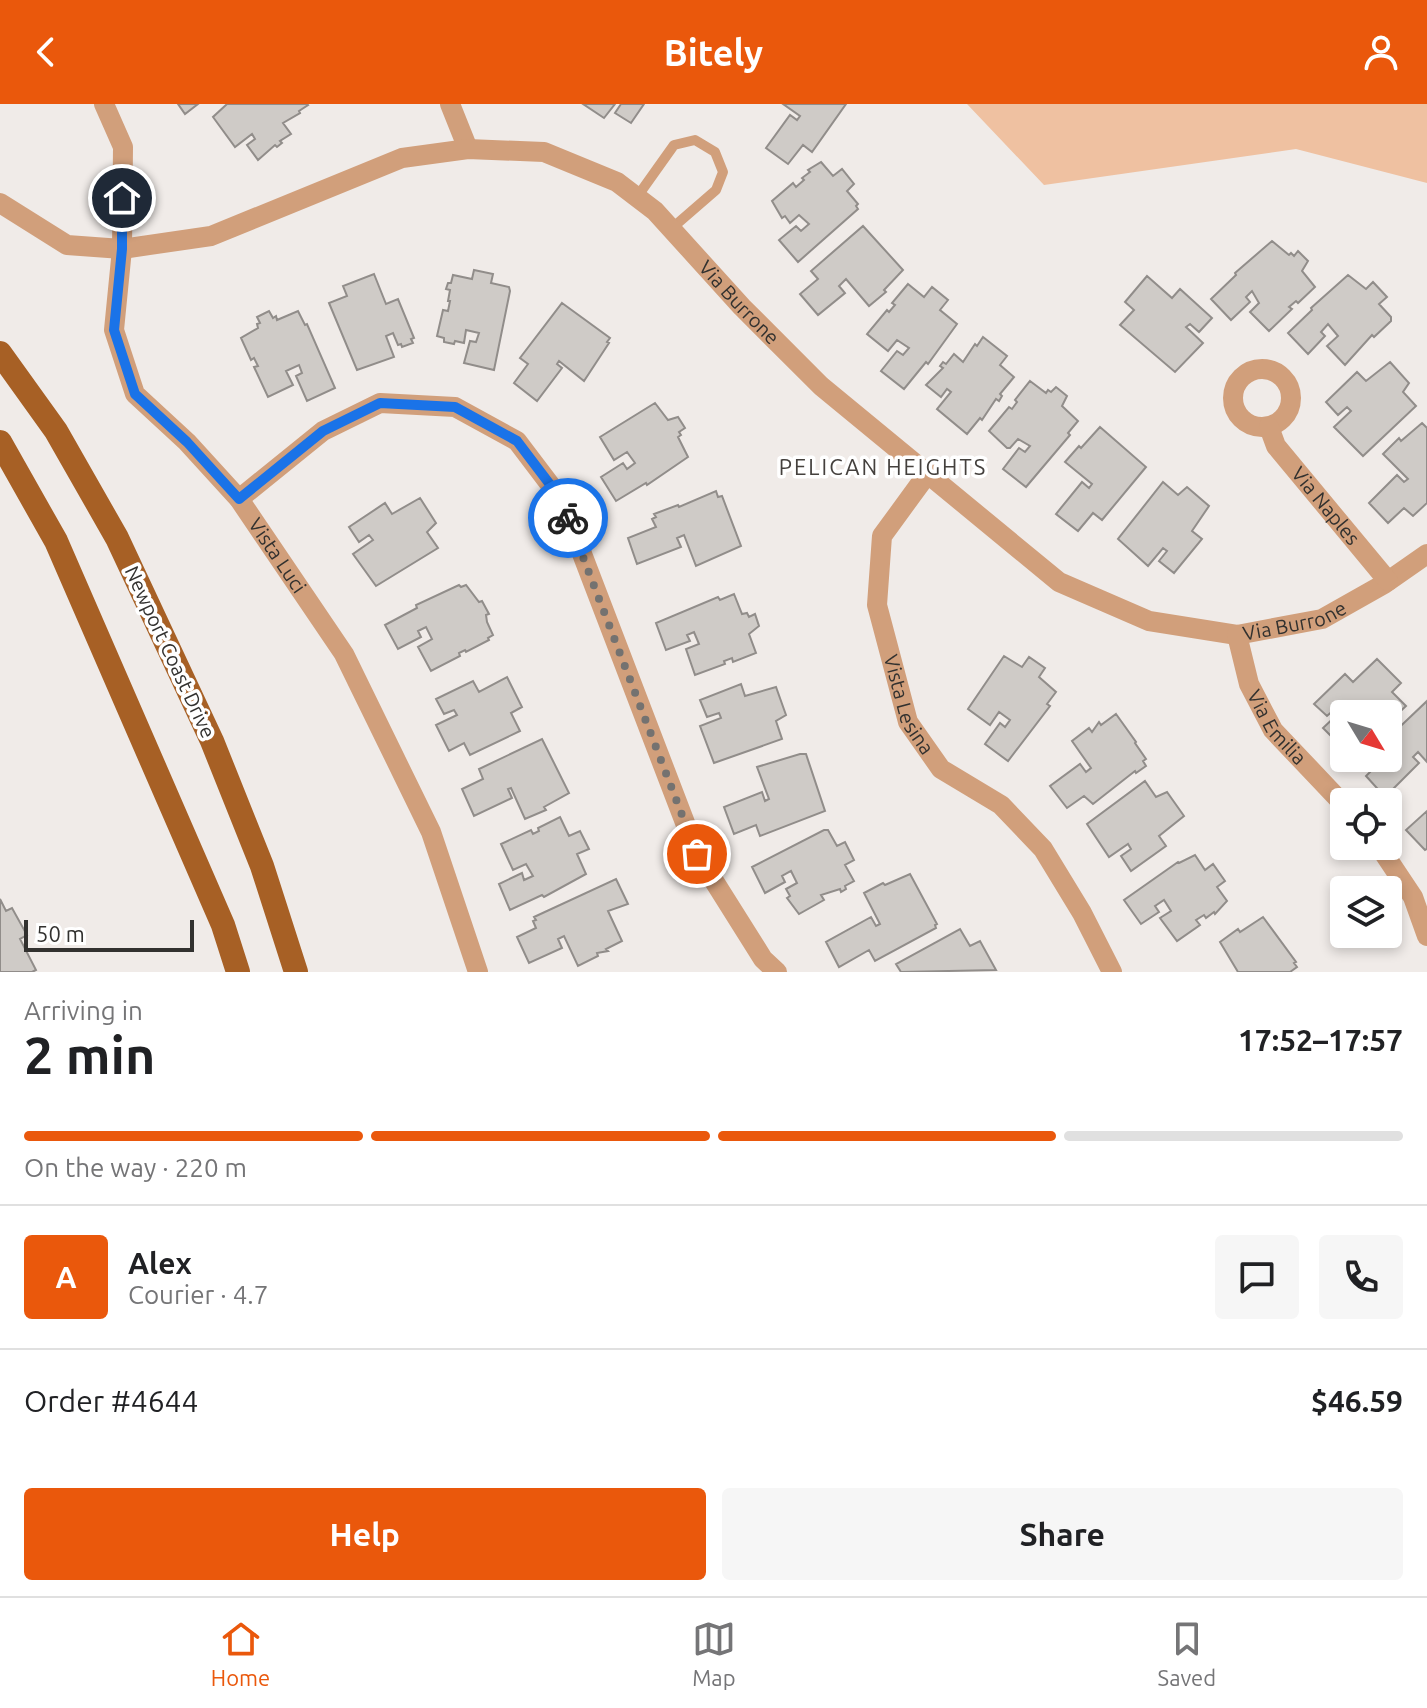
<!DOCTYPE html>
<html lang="en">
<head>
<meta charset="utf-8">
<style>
	body { margin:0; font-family:Ubuntu,sans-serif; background:#f6f6f6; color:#202124; height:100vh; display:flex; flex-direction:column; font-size:30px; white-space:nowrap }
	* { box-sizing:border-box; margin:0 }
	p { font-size:26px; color:#757577 }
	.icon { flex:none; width:44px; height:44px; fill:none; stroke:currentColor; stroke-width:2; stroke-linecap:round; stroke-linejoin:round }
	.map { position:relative; height:868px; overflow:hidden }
	.drawer { display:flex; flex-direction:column; background:#fff; flex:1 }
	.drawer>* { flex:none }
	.needle { width:52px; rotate:128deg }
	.buttons { position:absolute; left:1330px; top:596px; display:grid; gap:16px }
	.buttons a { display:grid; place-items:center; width:72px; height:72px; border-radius:8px; background:#fff; box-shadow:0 4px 12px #0003; font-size:40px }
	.scale { position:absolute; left:24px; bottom:20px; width:170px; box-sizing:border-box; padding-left:8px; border:4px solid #32312f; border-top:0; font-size:22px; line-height:28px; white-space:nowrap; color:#32312f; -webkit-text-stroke:6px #fff; paint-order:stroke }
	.pin { position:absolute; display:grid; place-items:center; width:68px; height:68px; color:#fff; margin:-34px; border:4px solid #fff; border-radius:50%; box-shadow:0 2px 8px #0007 }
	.courier { position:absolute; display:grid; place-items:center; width:80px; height:80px; margin:-40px; border:6px solid #1a73e8; border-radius:50%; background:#fff; color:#222; box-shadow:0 2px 10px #0007 }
	.overview em { font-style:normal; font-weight:700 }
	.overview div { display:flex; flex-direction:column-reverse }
	.overview { display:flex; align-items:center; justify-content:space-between; height:136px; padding:0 24px }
	h1 { font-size:52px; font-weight:700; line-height:60px }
	.bar { display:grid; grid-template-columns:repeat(4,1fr); gap:12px 8px; align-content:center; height:96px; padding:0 24px }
	.bar i { height:10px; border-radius:6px; background:#e0e0e0 }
	.bar .current { background:#ea580c }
	.bar p { grid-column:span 4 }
	.line { display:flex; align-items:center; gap:20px; padding:0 24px; border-top:2px solid #e0e0e0 }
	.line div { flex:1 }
	.round { display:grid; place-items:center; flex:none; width:84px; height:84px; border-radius:8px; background:#f6f6f6 }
	.primary-button { display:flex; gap:16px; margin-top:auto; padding:16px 24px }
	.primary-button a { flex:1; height:92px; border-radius:8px; background:#ea580c; color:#fff; font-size:32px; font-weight:700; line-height:92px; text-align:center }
	.primary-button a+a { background:#f6f6f6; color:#202124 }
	header { display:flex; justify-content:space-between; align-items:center; height:104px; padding:0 24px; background:#ea580c; color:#fff; font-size:36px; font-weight:700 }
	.tabs { display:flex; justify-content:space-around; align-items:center; height:112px; border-top:2px solid #e0e0e0; background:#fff; font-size:22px; color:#757577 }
	.tabs a { display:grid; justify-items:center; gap:4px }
	.tabs .current { color:#ea580c }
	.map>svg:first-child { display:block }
	.green { fill:#efc1a1 }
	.building { fill:#cfcbc7; stroke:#918d8a; stroke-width:2 }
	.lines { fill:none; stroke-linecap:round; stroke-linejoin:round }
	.lane { stroke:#d19f7b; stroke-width:10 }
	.street { stroke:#d19f7b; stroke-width:20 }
	.primary { stroke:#a76025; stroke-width:24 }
	.done { stroke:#747270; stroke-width:8; stroke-dasharray:0 14.4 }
	.route { stroke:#1a73e8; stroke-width:10 }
	.labels { text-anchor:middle; stroke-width:7; stroke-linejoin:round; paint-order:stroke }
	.street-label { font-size:20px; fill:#32312f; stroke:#fff }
	.neighbourhood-label { font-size:22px; letter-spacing:2px; fill:#44403d; stroke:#fff }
</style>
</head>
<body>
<header><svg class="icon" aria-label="back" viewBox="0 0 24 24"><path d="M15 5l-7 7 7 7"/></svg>Bitely<svg class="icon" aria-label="person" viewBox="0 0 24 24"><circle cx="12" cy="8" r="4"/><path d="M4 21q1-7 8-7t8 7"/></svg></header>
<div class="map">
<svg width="1427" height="868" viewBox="0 0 1427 868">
	<rect width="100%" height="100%" fill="#f0ebe8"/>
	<path class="green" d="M967,0H1427V79L1296,45L1044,81Z"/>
	<path class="building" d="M178,0H198L185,10Z
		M227,0H307L308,1L299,7L300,9L283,19L291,30L280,37L282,39L277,43L275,41L258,56L247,41L255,35L252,30L235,43L213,13Z
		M583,0H615L604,14Z
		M621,0H644L631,19L615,9Z
		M783,0H846L812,48L803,41L788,60L766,44L790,11L797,16L800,12Z
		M821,58L833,72L842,65L854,80L847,87L858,100L856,102L858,105L798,158L779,136L796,122L801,127L809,120L799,111L790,119L785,112L782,114L772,97L793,79L796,83L804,76L802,74L810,68L808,66Z
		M863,122L903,166L884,186L886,188L869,202L846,175L839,182L845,189L818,211L800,190L818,175L811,167Z
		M1272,137L1289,151L1291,149L1294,152L1298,147L1308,157L1302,167L1315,183L1298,199L1296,197L1289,203L1292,205L1269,227L1250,208L1259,199L1252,187L1246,193L1250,198L1231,216L1211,195L1236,171L1235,169Z
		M474,166L493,170L491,179L509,183L510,187L494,266L464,259L470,237L476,238L479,229L466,226L464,239L455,237L454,240L444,238V234L437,232L443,206L448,207L450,197H448L450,186L446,185L448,179H451L453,171L472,175Z
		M374,170L386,200L398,195L414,234L411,235L413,239L402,243L401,240L398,241L393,229L386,232L394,253L357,266L329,199L347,192L343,182Z
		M1348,171L1366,185L1373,178L1387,193L1379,200L1391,213V217L1374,233L1372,231L1345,261L1327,242L1338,232L1328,220L1321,228L1325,232L1308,250L1288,229L1312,206L1311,204Z
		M1147,172L1172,194L1180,185L1212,214L1199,228L1190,220L1186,223L1203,239L1175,268L1120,221L1134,206L1125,198Z
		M908,180L924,193L932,183L948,196L940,206L957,220L928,260L926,258L904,285L881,267L897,247L903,251L909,244L897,236L888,247L867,230L887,206L889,208L895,201L892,199Z
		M562,199L610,234L607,238L609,239L584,277L559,257L557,260L562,264L537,297L514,279L528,260L520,254Z
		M269,207L273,214L276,212L277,216L298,207L305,221L307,220L335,284L307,297L296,272L302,269L299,261L286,267L293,281L268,293L254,263L258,262L254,254L251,256L241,234L258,224L257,220L260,219L257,213Z
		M983,233L1007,252L1000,261L1014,273L1000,290L1002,292L999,297L996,295L982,316L980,314L967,330L937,305L951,288L947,285L941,293L926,281L943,264L940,262L943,258L946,260L954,250L963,258L975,240L977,242Z
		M1390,258L1409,279L1403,288L1416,302L1363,352L1334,323L1351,307L1347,303L1338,311L1326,298L1357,268L1366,277Z
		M1030,277L1046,289L1048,286L1051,288L1056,283L1067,292L1062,302L1078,317L1068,329L1070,331L1026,383L1003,365L1019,344L1025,348L1030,342L1018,335L1010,344H1007L989,327L1009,303L1012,305L1017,298L1015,296Z
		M655,299L668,316L678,313L685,324L679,328L681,331L678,333L688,353L647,381L646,379L616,397L601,373L623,359L627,365L635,359L627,348L614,356L600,333Z
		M1422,319L1427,324V399L1413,412L1404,404L1388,419L1369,399L1397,371L1404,378L1408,375L1383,350L1399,334L1401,337Z
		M1100,323L1146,363L1102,416L1093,409L1078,427L1056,410L1082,378L1089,384L1092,380L1065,358L1079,342L1081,344Z
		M1163,378L1178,391L1187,383L1209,402L1192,427L1202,435L1174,469L1159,457L1167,447L1163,444L1148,462L1118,435Z
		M716,387L718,393L722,392L741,442L696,462L684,431L677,434L681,443L637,460L628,434L656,423L652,415L656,413L654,410L678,401L679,403Z
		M420,394L436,419L427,428L438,444L376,482L353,450L373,436L369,431L359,438L349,423L385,399L392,410Z
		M459,481L461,483L466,481L479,498L482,497L489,510L486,511L487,518L493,531L488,534L489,536L466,548L465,546L459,549L460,552L431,567L418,543L432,535L426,523L418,527L421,533L398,545L385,521L417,504L416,501Z
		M734,490L742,510L747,509L749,513L755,510L759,522L749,530L756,549L733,558L732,554L724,557L725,560L695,571L686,545L699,540L694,528L687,531L690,537L666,546L656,519L718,493L720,496Z
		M1004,552L1022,563L1029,553L1045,564L1039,573L1056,588L1047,600L1050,602L1008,657L985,640L1000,619L1005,623L1010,616L999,608L990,621L968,605Z
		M1377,555L1401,579L1392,588L1406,602L1388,619V610H1344V645L1323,624L1340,608L1336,604L1327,612L1314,600L1345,570L1353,578Z
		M507,573L522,603L511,609L520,627L470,651L464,639L449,647L436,621L457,611L454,606L444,610L436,595L473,577L479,588Z
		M741,580L745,592L776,583L786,611L776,617L782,635L714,659L700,622L721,614L719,609L707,613L700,596Z
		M1427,597V658L1418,648L1413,653L1419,659L1385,693L1366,672L1384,654H1388L1390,648L1388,634Z
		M1116,610L1136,638L1135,639L1146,655L1143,657L1146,662L1136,669L1135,667L1093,700L1084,692L1067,704L1050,682L1080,660L1086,668L1091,664L1072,637L1089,624L1092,628L1099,618L1101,621Z
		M542,635L569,689L544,703L546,706L525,715L511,684L508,685L512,694L474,712L462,685L483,675L479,665Z
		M800,650H806L825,707L760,732L756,721L734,730L724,703L762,688L765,697L769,695L757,663Z
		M1145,677L1156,693L1167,688L1184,712L1159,732L1166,742L1131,767L1121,752L1131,745L1128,740L1109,753L1087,720Z
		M1427,707V745L1425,746L1406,726Z
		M560,713L569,732L580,727L589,745L577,750L586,770L544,793L542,791L510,806L499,780L522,769L524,776L533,772L526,760L513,766L501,740L531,726L533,730L539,727L538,724Z
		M824,726H828L837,742L845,738L854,756L845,761L854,777L845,782L846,785L841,788L840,785L821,791L824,796L799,810L787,794L790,792L786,785L797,779L791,767L782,772L785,778L765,789L752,763Z
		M1195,751L1205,766L1213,760L1225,777L1217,783L1227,797L1215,810L1214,808L1206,814L1204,811L1196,816L1200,821L1177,837L1160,814L1171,807L1164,796L1155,802L1159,808L1141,820L1124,796L1178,758L1179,759Z
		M910,770L937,820L935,821L936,824L875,857L869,846L839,863L826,838L871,813L876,822L880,820L864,789L883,779L885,781Z
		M616,775L628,800L608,807L622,837L606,845L608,847L597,849L598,852L578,862L564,832L558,835L562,844L529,859L517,833L536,824L533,817L536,816L534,813Z
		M0,795L6,807L12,804L27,831L20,835L36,866L32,868H0Z
		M1263,813L1296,858L1294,859L1297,863L1290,868H1238L1220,838L1238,825L1240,828Z
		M960,825L970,842L980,837L996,866L901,868L896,860Z"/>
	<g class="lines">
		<path class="lane" d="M637,93L674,41L695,36L715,48L723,68L716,86L671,125"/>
		<g class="street">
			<path id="s1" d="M104,0L123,43L122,145L114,226L135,290L187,338L239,395L344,550L431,728L478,868"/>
			<path d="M450,0L468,45"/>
			<path id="s2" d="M0,99L67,141L122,145L211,132L402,54L468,45L544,48L617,78L655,107L742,203L821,282L1059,478L1149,517L1237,531L1322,515L1384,480L1427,450"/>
			<circle cx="1262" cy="294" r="29"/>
			<path id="s3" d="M1269,323L1276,342L1388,477"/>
			<path id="s4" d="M928,369L882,432L877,501L908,618L941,665L1001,701L1043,745L1082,809L1112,868"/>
			<path d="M239,395L323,327L380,299L455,303L517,337L561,395L697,750L763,855L777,868"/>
			<path id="s5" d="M1237,531L1249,580L1273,626L1344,701"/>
			<path d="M1379,742L1413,793L1427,832"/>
		</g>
		<path class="primary" d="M0,249L56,327L117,434L212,637L262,762L296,868
			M0,338L56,437L223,821L238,868"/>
	</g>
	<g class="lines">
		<path class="done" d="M568,414L697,750"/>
		<path class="route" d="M122,94V145L114,226L135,290L187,338L239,395L323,327L380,299L455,303L517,337L561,395L568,414"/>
	</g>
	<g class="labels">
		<g class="street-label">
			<text dy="7" stroke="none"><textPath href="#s2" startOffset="824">Via Burrone</textPath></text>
			<text dy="7" stroke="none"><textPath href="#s3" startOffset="98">Via Naples</textPath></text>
			<text dy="7" stroke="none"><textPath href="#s1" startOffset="514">Vista Luci</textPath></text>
			<text dy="7" stroke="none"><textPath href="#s2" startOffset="1496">Via Burrone</textPath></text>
			<text transform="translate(170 548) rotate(65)" y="7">Newport Coast Drive</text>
			<text dy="7" stroke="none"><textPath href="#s4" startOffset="252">Vista Lesina</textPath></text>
			<text dy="7" stroke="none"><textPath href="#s5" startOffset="102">Via Emilia</textPath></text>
		</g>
		<g class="neighbourhood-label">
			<text x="883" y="371">PELICAN HEIGHTS</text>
		</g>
	</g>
</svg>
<div class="buttons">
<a><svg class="needle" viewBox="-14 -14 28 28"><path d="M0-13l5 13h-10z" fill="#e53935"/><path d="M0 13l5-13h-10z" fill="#757577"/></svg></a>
<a><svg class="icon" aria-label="locate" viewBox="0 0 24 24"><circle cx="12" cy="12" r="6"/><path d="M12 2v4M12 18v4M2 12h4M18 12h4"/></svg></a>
<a><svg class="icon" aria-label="layers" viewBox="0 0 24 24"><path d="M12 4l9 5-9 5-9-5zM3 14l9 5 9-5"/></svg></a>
</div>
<div class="scale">50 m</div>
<div class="pin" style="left:697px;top:750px;background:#ea580c"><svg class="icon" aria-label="bag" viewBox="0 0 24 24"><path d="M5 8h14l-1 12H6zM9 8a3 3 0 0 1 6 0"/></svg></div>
<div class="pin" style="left:122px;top:94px;background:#1f2937"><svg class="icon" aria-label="home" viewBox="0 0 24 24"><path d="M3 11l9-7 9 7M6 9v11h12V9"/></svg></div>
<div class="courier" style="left:568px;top:414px"><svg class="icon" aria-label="bike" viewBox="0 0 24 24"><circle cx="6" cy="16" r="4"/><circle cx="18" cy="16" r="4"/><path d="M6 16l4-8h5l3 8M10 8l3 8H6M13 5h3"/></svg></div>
</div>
<section class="drawer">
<div class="overview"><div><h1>2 min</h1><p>Arriving in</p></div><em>17:52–17:57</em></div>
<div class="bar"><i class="current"></i><i class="current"></i><i class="current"></i><i></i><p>On the way · 220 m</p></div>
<div class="line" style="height:144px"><b class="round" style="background:#ea580c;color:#fff">A</b><div><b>Alex</b><p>Courier · 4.7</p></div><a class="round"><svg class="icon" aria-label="chat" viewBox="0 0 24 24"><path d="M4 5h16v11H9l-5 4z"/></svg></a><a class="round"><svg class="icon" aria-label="phone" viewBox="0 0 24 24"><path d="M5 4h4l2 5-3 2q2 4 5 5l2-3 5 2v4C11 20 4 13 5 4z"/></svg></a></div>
<div class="line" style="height:104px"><div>Order #4644</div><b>$46.59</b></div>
<div class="primary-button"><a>Help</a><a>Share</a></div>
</section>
<nav class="tabs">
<a class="current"><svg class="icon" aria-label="home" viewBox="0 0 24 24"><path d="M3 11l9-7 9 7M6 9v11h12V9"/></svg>Home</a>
<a><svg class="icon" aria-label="map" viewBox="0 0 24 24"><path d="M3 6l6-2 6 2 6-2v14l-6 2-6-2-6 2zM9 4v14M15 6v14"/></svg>Map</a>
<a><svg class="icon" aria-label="saved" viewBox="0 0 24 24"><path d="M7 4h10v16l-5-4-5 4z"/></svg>Saved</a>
</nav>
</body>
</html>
